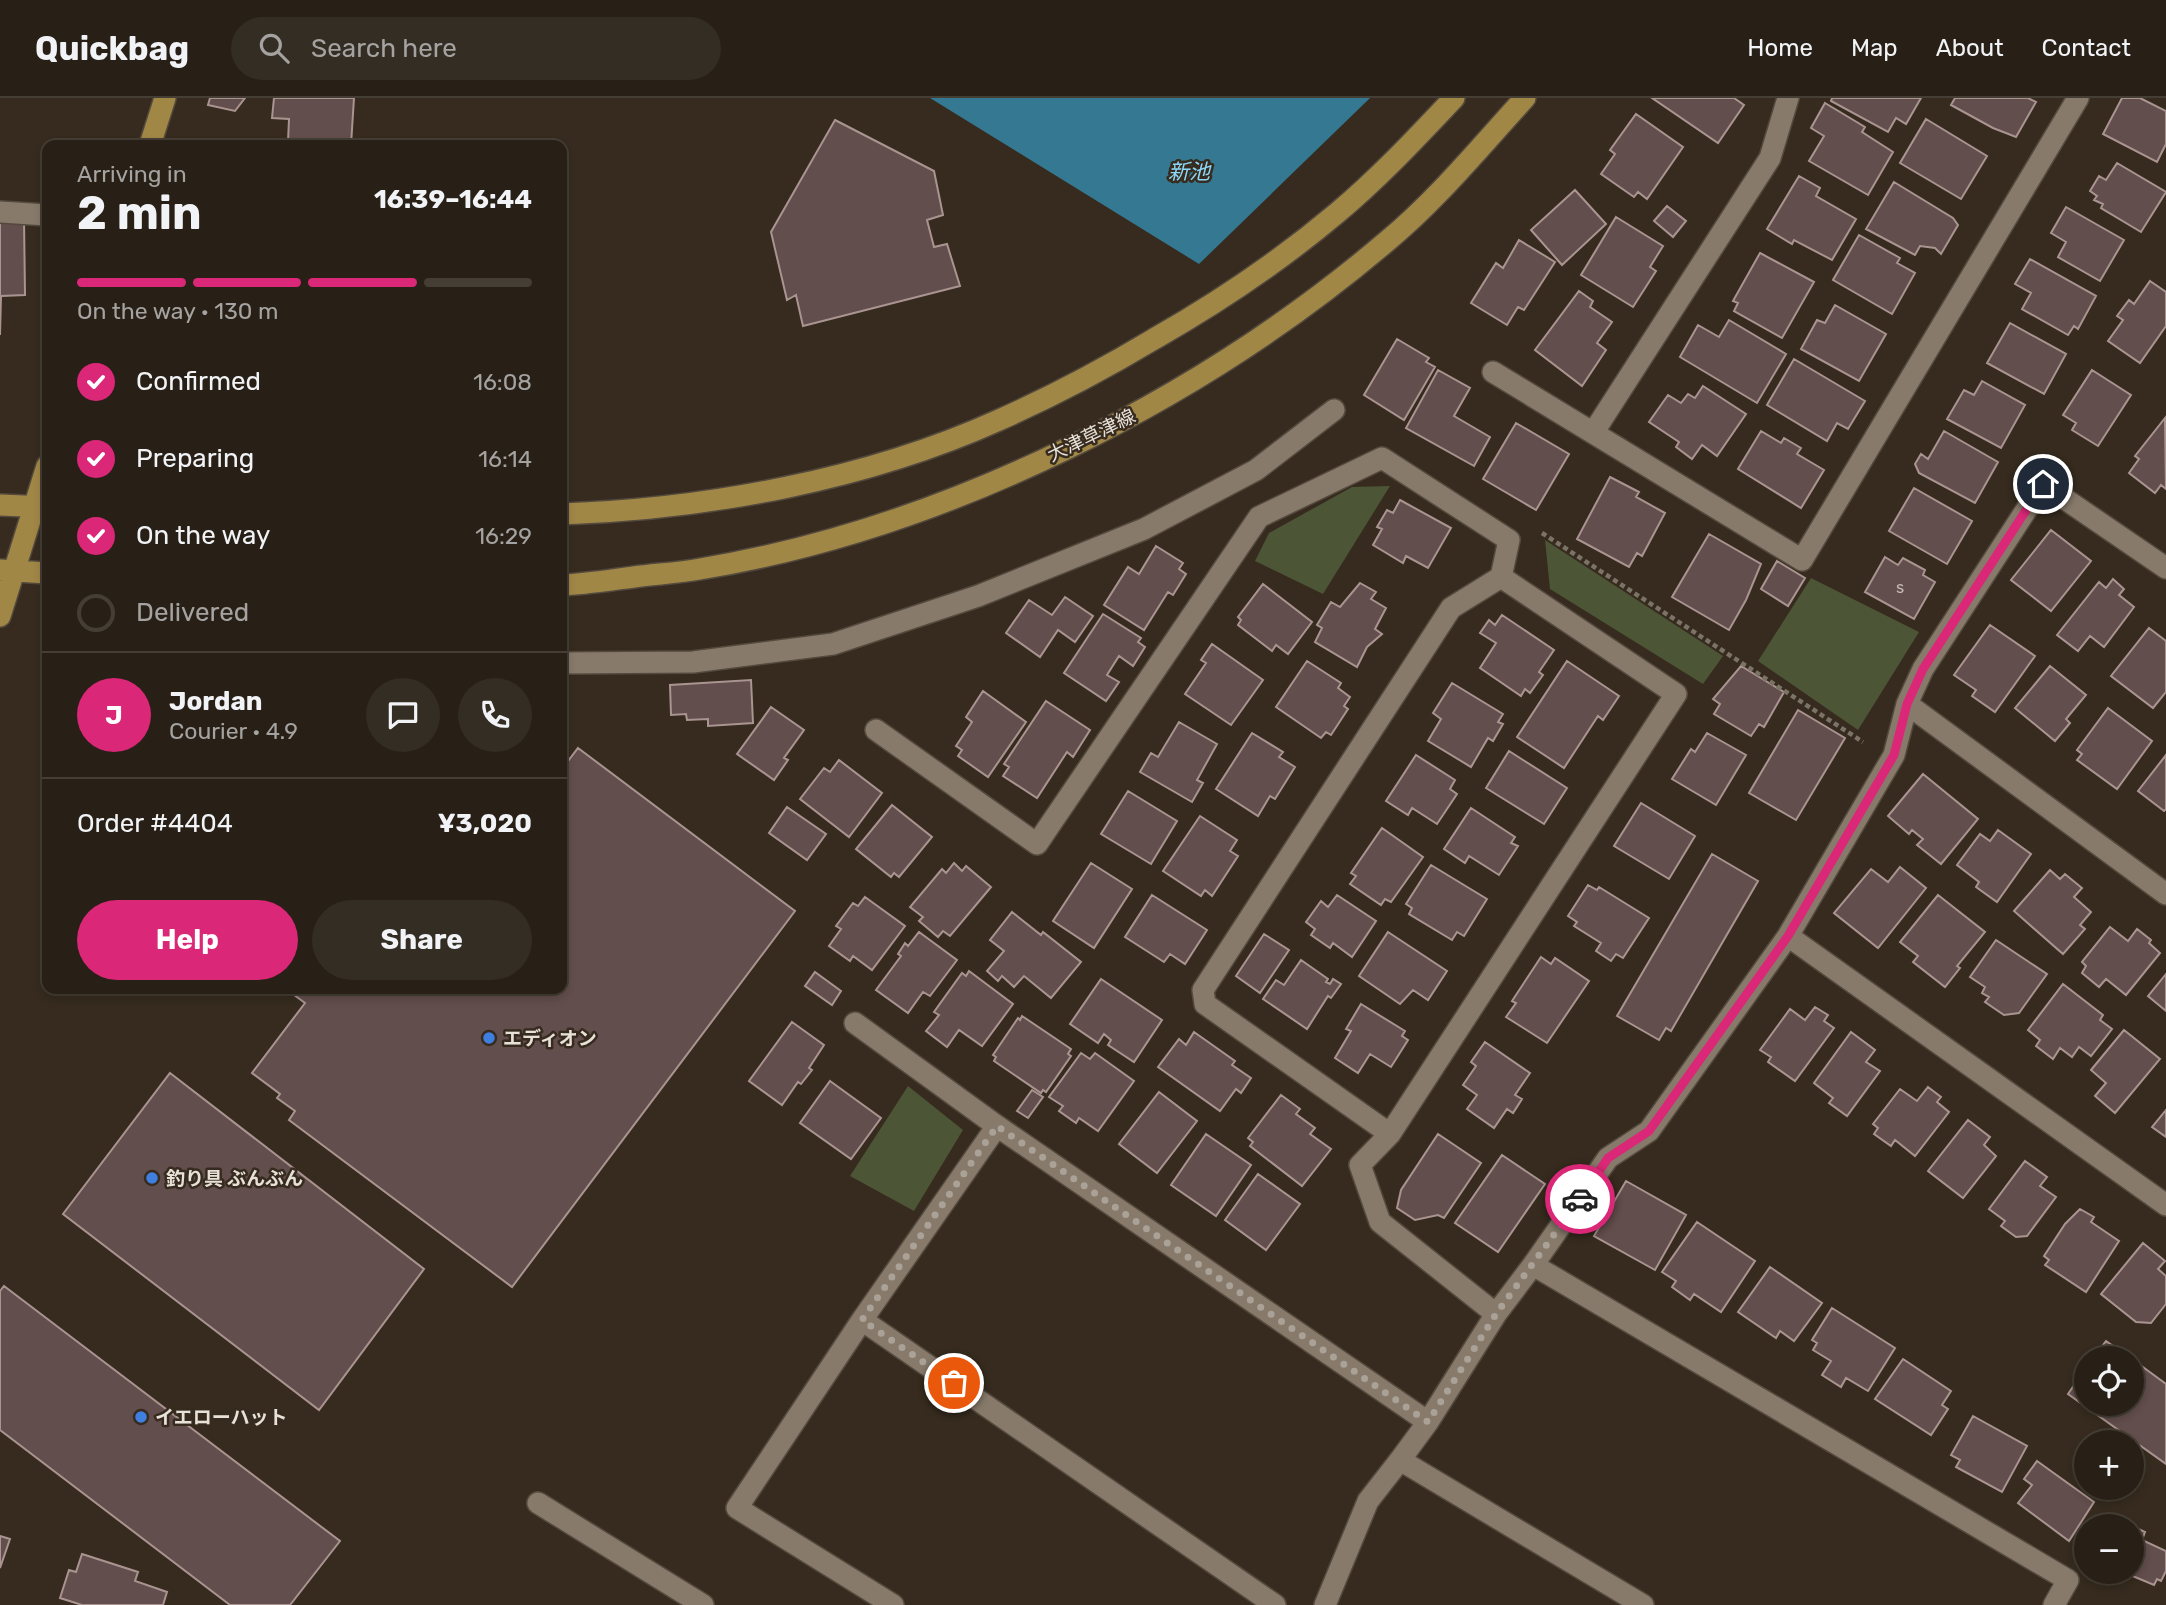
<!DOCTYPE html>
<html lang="en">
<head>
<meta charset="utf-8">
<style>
	body { margin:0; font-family:Rubik,"Noto Sans JP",sans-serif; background:#342d23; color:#f1f3f6; height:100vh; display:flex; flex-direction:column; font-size:26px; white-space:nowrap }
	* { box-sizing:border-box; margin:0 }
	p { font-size:23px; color:#a5a3a1 }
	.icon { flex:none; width:38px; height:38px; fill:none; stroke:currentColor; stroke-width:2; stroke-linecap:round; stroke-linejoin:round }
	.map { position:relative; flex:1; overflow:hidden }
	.details { position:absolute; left:42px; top:42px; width:525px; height:854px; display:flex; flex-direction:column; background:#282016; border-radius:14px; box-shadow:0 4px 10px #0003,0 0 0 2px #443e35 }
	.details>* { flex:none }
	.buttons { position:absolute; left:2074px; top:1248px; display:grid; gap:14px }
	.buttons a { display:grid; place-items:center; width:70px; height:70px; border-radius:50%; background:#282016; box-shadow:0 4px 10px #0003,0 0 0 2px #443e35; font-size:35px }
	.pin { position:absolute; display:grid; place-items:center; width:60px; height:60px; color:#fff; margin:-30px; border:4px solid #fff; border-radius:50%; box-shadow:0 2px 7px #0007 }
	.courier { position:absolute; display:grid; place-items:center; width:70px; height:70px; margin:-35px; border:5px solid #db2777; border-radius:50%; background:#fff; color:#222; box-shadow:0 2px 9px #0007 }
	.head em { font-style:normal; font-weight:700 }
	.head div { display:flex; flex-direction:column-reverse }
	.head { display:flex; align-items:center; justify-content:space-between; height:119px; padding:0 35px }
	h1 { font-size:46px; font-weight:700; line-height:52px }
	.bar { display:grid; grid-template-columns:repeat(4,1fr); gap:10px 7px; align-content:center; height:84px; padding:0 35px }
	.bar i { height:9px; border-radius:5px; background:#443e35 }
	.bar .active { background:#db2777 }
	.bar p { grid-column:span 4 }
	.line { display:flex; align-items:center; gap:18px; padding:0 35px; border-top:2px solid #443e35 }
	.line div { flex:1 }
	.round { display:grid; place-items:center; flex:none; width:74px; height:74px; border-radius:37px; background:#342d23 }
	ol { padding:0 35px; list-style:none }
	li { display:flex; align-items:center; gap:21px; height:77px }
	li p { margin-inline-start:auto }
	li .icon { padding:7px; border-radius:50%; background:#db2777; color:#fff; stroke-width:4 }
	li:last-child { color:#a5a3a1 }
	li i { width:38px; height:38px; border:4px solid #443e35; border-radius:50% }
	.button { display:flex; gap:14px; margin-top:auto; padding:14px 35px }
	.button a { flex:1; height:80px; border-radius:42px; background:#db2777; color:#fff; font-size:28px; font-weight:700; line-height:80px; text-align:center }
	.button a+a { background:#342d23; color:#f1f3f6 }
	header { display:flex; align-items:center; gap:42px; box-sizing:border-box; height:98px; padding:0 35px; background:#282016; border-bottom:2px solid #443e35 }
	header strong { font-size:33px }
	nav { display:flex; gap:38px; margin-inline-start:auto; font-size:24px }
	.search { width:490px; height:63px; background:#342d23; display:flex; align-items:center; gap:18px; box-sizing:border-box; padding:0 24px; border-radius:38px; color:#a5a3a1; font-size:26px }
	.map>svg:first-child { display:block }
	.green { fill:#4c5535 }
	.water { fill:#347892 }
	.building { fill:#624e4c; stroke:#aa9491; stroke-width:2 }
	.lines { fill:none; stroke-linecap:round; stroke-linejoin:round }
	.lane-casing { stroke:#53493d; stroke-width:24 }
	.street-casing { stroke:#53493d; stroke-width:24 }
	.primary-casing { stroke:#53493d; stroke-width:24 }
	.path { stroke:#7c7367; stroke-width:4.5; stroke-dasharray:5 3.5; stroke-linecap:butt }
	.lane { stroke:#877a6b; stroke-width:21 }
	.street { stroke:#877a6b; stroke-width:21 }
	.primary { stroke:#a18746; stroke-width:21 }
	.done { stroke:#aaa197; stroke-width:7; stroke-dasharray:0 12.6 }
	.route { stroke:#db2777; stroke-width:9 }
	.shop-dot { fill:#3f7fe0; stroke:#362b1e; stroke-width:2.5 }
	.labels { text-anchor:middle; stroke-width:5; stroke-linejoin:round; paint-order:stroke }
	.number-label { font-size:16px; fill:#c6bcb5 }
	.street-label { font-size:19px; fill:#e8e1d8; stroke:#362b1e }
	.poi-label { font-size:19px; font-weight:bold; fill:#e8e1d8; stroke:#362b1e; text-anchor:start }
	.water-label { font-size:21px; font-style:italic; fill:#8cd8f8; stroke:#362b1e }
</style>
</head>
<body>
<header>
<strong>Quickbag</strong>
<div class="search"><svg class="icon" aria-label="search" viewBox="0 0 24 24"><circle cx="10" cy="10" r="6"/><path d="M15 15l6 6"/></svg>Search here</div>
<nav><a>Home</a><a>Map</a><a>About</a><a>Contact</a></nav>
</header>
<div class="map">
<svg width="2166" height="1507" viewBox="0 0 2166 1507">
	<rect width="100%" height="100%" fill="#362b1e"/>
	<path class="green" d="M1390,388L1323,496L1255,463L1269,435L1352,389Z
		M1545,442L1723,558L1703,586L1550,491Z
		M1811,480L1919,534L1858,632L1758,563Z
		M908,988L963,1032L914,1113L850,1078Z"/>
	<path class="water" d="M930,0H1370L1199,166Z"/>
	<path class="building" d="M210,0H245L235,13L208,7Z
		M274,0H354L351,47L288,44L289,21L272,20Z
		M1652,0H1734L1744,7L1718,45Z
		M1832,0H1921L1906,26L1896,20L1888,34L1831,3Z
		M1955,0H2028L2036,4L2016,39L1993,30L1951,7Z
		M2122,0H2140L2166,13V46L2157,64L2103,36Z
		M1825,5L1865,29L1862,34L1893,54L1868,97L1809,63L1824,38L1811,30Z
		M1636,16L1683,49L1647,101L1638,94L1634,99L1601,76L1615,56L1610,52Z
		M1926,21L1987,58L1961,101L1900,65Z
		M835,22L934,73L943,117L927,122L934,149L947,146L960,188L803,228L796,197L787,202L771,134Z
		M2117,65L2166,94L2141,134L2101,110L2103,106L2094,102L2097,98L2090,93L2099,78L2106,82Z
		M1799,78L1820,90L1816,98L1856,121L1832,162L1794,142L1792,146L1767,131Z
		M1894,84L1953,120L1958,127L1941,156L1935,150L1920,148L1915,157L1866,131Z
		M1575,92L1606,126L1562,167L1531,132Z
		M1667,108L1686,123L1673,139L1654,123Z
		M2066,109L2124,142L2100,183L2058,159L2066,144L2051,135Z
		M1616,119L1663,148L1650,169L1656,173L1633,209L1581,177Z
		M24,120L25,197L1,198L0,237V121Z
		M1859,137L1900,160L1897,165L1915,175L1892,216L1833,182Z
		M1519,142L1555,164L1524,212L1518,209L1507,227L1471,205L1496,165L1503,170Z
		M1760,155L1814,184L1782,240L1734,213L1738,205L1733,203Z
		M2030,161L2096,198L2078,231L2074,228L2068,237L2022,211L2031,195L2015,186Z
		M2150,183L2166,194V228L2140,265L2108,243L2123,222L2117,218L2129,202L2134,206Z
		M1579,193L1593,203L1590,209L1612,224L1597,245L1606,252L1582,288L1535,252Z
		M1835,207L1886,236L1859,283L1801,251L1817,222L1825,225Z
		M1729,222L1786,256L1757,305L1680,259L1698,227L1719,239Z
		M2010,225L2066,256L2044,296L1987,265Z
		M1397,241L1429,260L1426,264L1435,269L1404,322L1364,297Z
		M1794,261L1865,303L1848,331L1837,325L1827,343L1767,307Z
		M1438,272L1470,290L1454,318L1490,339L1474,368L1406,330Z
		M2092,272L2131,297L2098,348L2072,332L2076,325L2063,317Z
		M1982,283L2025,307L2001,350L1947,321L1964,292L1974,297Z
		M1703,288L1746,316L1717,358L1702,347L1692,361L1676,349L1679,344L1649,324L1668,297L1681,305L1688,296L1695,300Z
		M2165,320L2166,391L2161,387L2155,395L2129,375L2139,361L2135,358Z
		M1516,325L1569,356L1536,412L1483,381Z
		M1761,333L1781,345L1784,340L1801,350L1797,356L1824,372L1801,410L1738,371Z
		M1944,333L1998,364L1975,405L1919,375L1915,366L1921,356L1928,361Z
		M1610,379L1639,394L1636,399L1665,415L1642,458L1637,455L1629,469L1577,441Z
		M1914,390L1972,423L1947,466L1889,433Z
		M1400,402L1451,430L1428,470L1406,458L1403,465L1373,447L1382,431L1377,429L1387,412L1393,415Z
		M2051,432L2091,463L2051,513L2011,482Z
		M1709,436L1761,466L1746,502L1729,532L1672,499Z
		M1156,448L1183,465L1179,471L1186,476L1173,497L1168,494L1144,532L1104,507L1128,469L1139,476Z
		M1885,459L1898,467L1903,460L1925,472L1923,477L1935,484L1914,521L1865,494Z
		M1777,463L1805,480L1788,508L1761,491Z
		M2113,481L2124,491L2119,497L2134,509L2104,549L2090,538L2078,553L2057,537L2099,484L2106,490Z
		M1360,485L1376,494L1371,501L1386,510L1375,531L1382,536L1367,549L1357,569L1315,544L1322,530L1317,527L1331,504L1340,509Z
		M1263,486L1312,524L1288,556L1276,547L1272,553L1238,527L1241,522L1238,519Z
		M1065,499L1093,518L1075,544L1058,532L1040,559L1006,535L1029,502L1052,517Z
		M1103,516L1141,540L1138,544L1145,549L1133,568L1119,558L1107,577L1119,584L1106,603L1064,575Z
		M1502,517L1554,552L1539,574L1543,577L1530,595L1525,591L1521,598L1480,570L1496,545L1480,535L1489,522L1495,527Z
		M1990,527L2035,558L1995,614L1972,598L1976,592L1954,577Z
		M2149,530L2166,543V594L2153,610L2111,578Z
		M1212,546L1263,582L1231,627L1185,596L1206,565L1201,562Z
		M1307,563L1341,585L1338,590L1350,599L1344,608L1348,611L1331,637L1326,634L1321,640L1276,609Z
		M1567,563L1619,598L1603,622L1598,618L1564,670L1517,639Z
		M1741,568L1784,594L1764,629L1759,626L1751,638L1714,616L1720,606L1713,601Z
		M2050,568L2086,597L2066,621L2070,625L2055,643L2015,610Z
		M751,582L753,625L708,628V621L687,622L686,616L671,617L670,587Z
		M1452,585L1503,616L1498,624L1503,626L1493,643L1488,640L1471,669L1428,643L1441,621L1433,615Z
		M983,593L1026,624L988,679L958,658L962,652L956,648L972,624L966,619Z
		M1046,603L1090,632L1073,659L1067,654L1037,700L1003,678L1009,669L1004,666Z
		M771,609L804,632L784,660L788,662L774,682L737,656Z
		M2108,610L2152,643L2117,691L2077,662L2082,656L2077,652Z
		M1798,612L1845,640L1796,722L1749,695Z
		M1179,624L1217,646L1197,682L1203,685L1192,704L1140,674L1151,655L1158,659Z
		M1252,635L1283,654L1279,659L1295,669L1275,701L1270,698L1258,718L1216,691Z
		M1707,635L1746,657L1716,707L1672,681L1691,651L1695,654Z
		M578,650L795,813L512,1189L289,1022L295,1013L277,1000L280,996L252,975L305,905L286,891H562V671Z
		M1509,653L1567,690L1544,726L1486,690Z
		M1416,657L1455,682L1450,691L1457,696L1437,726L1412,710L1408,717L1386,703Z
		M2166,657V711L2164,713L2138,693Z
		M839,662L882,695L849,739L800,701L824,670L830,674Z
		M1923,676L1978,721L1941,766L1917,747L1923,741L1912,732L1909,736L1888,718Z
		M1128,693L1177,723L1151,766L1101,736Z
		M1641,705L1695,738L1669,781L1614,748Z
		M892,707L932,739L899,779L894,775L891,779L856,751Z
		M787,709L826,736L807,762L769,735Z
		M1471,710L1515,739L1511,745L1518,748L1499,777L1469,758L1465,765L1444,751Z
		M1200,718L1237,742L1230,753L1238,758L1212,798L1205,792L1201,798L1163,773Z
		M1382,730L1423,759L1391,804L1385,801L1381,807L1350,786L1356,778L1351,775Z
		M1998,732L2031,756L1997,804L1976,789L1979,784L1957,767L1980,736L1990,743Z
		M1712,756L1758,783L1671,933L1666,930L1659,942L1617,918Z
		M954,765L962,773L966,768L991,789L950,838L943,833L938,839L919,823L923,819L910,809L942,771L946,775Z
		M1091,765L1132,791L1094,850L1053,823Z
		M1431,767L1487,801L1464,838L1457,834L1452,842L1409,816L1412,810L1406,806Z
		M1900,769L1926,790L1878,850L1834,815L1871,771L1888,784Z
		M2050,772L2060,781L2065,776L2082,790L2074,799L2091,814L2080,827L2085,831L2063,856L2014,813Z
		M1588,787L1597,792L1599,789L1649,820L1623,860L1616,856L1611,863L1596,853L1601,845L1574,828L1577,824L1568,818Z
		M1152,797L1207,832L1185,866L1170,856L1164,864L1125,839Z
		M1337,797L1376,823L1352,859L1333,845L1330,850L1311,837L1315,831L1306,824L1321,803L1328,809Z
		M1938,797L1985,834L1957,868L1960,870L1945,889L1913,864L1918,858L1900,844Z
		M865,799L905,828L872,872L853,858L850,863L829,848L841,831L836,828L853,805L858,808Z
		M1012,814L1041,837L1043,834L1081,864L1051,900L1024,878L1014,889L1002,878L998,883L987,873L1004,853L990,842Z
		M2110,829L2128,843L2137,831L2151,842L2149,845L2160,855L2126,897L2106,881L2099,889L2082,875L2086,868L2082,864Z
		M919,834L957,862L930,898L923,894L908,915L876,892L901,858L898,856L905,845L908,848Z
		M1388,834L1447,873L1428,902L1413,892L1400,906L1359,878Z
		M1264,836L1289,852L1260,895L1236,878Z
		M1996,842L2047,876L2019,915L2004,917L1985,904L1989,899L1982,895L1985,889L1970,879Z
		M1541,859L1551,866L1555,860L1589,883L1547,945L1506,919L1516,905L1512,903Z
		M1301,862L1328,881L1326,884L1330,886L1333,881L1341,886L1331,900L1328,898L1307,931L1263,901L1276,882L1284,887Z
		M969,873L1013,906L982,948L959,932L947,949L926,933L939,917L934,914L962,875L966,878Z
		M815,874L841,893L832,907L805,888Z
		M2166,876V913L2148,898Z
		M1101,881L1162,922L1134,964L1108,947L1111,942L1104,936L1098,945L1070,926Z
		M2063,886L2103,917L2100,922L2112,931L2091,958L2079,949L2072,959L2060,950L2053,961L2036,948L2040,942L2028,932Z
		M1361,906L1405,933L1402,938L1408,942L1391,969L1370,956L1358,975L1335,960L1351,933L1346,931Z
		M1815,909L1828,917L1824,923L1834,930L1795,983L1768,964L1771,959L1760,952L1790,911L1805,922Z
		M1022,918L1071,951L1068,956L1071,958L1046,994L1043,992L1041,995L994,963L996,959L993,957L1018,920L1020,922Z
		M792,924L824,947L809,970L812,972L801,986L798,984L782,1007L749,983Z
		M2124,932L2160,961L2115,1015L2095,998L2106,985L2091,972Z
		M1194,934L1235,963L1232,967L1251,980L1241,995L1236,991L1220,1013L1158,969L1179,941L1186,947Z
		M1851,934L1875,952L1866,964L1880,973L1847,1018L1829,1005L1833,1000L1814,985Z
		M1485,944L1530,975L1515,997L1522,1001L1513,1015L1507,1011L1494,1030L1467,1011L1477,997L1463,987L1476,968L1471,964Z
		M1081,955L1090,961L1095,955L1134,983L1098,1033L1079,1020L1076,1025L1059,1013L1063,1008L1049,999Z
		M170,975L424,1171L319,1312L63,1116Z
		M830,983L881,1020L851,1061L800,1025Z
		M1928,989L1941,999L1937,1004L1949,1014L1915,1058L1895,1042L1891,1048L1874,1036L1878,1030L1873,1026L1900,991L1917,1003Z
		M1032,992L1043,999L1028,1020L1017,1013Z
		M1159,994L1197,1023L1157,1075L1119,1046Z
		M1281,997L1300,1011L1296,1016L1315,1030L1310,1036L1331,1051L1302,1088L1250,1048L1253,1044L1248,1040Z
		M2166,1012V1039L2152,1029Z
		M1968,1022L1990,1039L1984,1047L1996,1058L1963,1100L1928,1073Z
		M1206,1036L1251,1067L1216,1118L1171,1087Z
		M1438,1036L1481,1065L1444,1120L1438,1117L1415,1122L1397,1110L1401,1092Z
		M1502,1057L1545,1086L1498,1154L1455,1125Z
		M2025,1063L2047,1079L2040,1088L2056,1099L2027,1138L2016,1139L2001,1128L2005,1123L1989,1111Z
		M1258,1076L1300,1106L1266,1152L1225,1122Z
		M1626,1083L1686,1117L1655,1172L1594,1138Z
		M2080,1111L2094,1119L2091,1124L2119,1143L2086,1194L2045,1167L2049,1162L2044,1158L2065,1126Z
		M1697,1124L1755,1163L1721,1214L1694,1196L1690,1202L1672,1189L1676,1183L1662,1174Z
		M2143,1145L2165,1163L2158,1171L2166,1178V1206L2151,1225L2136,1224L2101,1196Z
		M1770,1169L1822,1205L1794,1243L1780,1233L1776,1240L1738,1214Z
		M4,1188L340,1443L290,1507H230L0,1332V1193Z
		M1832,1210L1895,1250L1868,1293L1846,1280L1841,1289L1822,1277L1831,1263L1813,1252L1817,1245L1812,1242Z
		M2106,1243L2130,1260H2093Z
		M1903,1261L1951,1293L1942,1307L1948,1311L1931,1337L1875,1301Z
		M2132,1261L2166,1286V1366L2068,1296L2086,1270V1306H2132Z
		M1973,1318L2027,1348L2002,1394L1956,1369L1960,1362L1951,1357Z
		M2037,1363L2094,1404L2069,1443L2018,1405L2032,1387L2024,1381Z
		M2132,1428L2145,1434L2142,1442L2166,1453V1473L2161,1483L2157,1481L2154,1487L2123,1474H2132Z
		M0,1438L10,1441L0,1470Z
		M82,1456L138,1474L135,1483L167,1494L163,1507H82L60,1500L69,1472L76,1474Z"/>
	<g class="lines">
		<defs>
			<path id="lane" d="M0,114L47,117"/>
			<path id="street" d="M1493,274L1802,462L2078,0
				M1593,335L1770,60L1788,0
				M562,565L693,564L833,546L978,498L1144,431L1256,372L1334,312
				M1907,606L2166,796
				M876,632L1037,746L1259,419L1382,360L1509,442L1501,479L1451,510L1203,892L1205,906L1390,1036
				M1788,838L1894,657L1907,606L1923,571L2043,386L2166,470
				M855,925L997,1028
				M1533,1167L2068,1482L2054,1507
				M1496,1216L1380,1124L1360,1067L1390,1036L1676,596L1501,479
				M862,1222L997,1028L1428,1324
				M538,1405L703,1507
				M893,1507L737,1410L862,1222L1275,1507
				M1325,1507L1368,1403L1400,1362
				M1643,1507L1400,1362L1428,1324L1496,1216L1533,1167L1608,1060L1649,1033L1788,838L2166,1107"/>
			<path id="primary" d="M150,47L165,0
				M0,407L47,409
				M562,416C707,411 866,382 999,322C1053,298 1104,271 1154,241C1219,204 1280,163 1337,115C1379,80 1416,40 1454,0
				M0,472L47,475
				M562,487C586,486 610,482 634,479C656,476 678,475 700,471C943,431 1199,303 1386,144C1437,102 1480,49 1525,0
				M0,518L47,368"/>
		</defs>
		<use href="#lane" class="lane-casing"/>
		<use href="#street" class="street-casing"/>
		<use href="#primary" class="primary-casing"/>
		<path class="path" d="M1542,435L1863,644"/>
		<use href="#lane" class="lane"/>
		<use href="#street" class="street"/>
		<use href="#primary" class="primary"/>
	</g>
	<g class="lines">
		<path class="done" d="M954,1285L862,1222L997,1028L1428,1324L1496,1216L1580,1101"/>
		<path class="route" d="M1580,1101L1608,1060L1649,1033L1788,838L1894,657L1907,606L1923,571L2043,386"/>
	</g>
	<g class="shop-dot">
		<circle cx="489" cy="940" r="7"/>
		<circle cx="152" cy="1080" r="7"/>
		<circle cx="141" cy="1319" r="7"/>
	</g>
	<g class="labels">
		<g class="number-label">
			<text x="1900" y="495">s</text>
		</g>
		<g class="street-label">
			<text transform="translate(1091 337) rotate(-26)" y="7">大津草津線</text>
		</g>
		<g class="poi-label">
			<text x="503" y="947">エディオン</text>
			<text x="166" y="1087">釣り具 ぶんぶん</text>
			<text x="155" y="1326">イエローハット</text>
		</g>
		<g class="water-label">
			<text x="1189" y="81">新池</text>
		</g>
	</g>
</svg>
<div class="buttons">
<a><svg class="icon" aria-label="locate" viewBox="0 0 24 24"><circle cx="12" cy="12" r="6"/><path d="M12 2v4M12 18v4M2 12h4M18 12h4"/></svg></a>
<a>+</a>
<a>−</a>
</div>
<div class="pin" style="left:954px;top:1285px;background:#ea580c"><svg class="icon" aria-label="bag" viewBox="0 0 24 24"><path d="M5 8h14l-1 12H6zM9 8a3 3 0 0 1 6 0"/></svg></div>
<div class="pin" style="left:2043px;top:386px;background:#1f2937"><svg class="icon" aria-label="home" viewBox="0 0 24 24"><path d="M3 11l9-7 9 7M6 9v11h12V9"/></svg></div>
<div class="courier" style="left:1580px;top:1101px"><svg class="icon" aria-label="car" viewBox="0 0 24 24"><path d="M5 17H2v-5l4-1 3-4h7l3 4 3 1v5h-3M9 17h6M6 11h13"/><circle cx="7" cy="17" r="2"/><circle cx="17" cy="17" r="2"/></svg></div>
<section class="details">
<div class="head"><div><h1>2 min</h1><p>Arriving in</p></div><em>16:39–16:44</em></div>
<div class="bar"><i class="active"></i><i class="active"></i><i class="active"></i><i></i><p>On the way · 130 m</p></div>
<ol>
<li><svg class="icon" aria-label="check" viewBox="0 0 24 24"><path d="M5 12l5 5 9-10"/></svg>Confirmed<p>16:08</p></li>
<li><svg class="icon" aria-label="check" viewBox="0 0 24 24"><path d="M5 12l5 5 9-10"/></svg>Preparing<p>16:14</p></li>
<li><svg class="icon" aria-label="check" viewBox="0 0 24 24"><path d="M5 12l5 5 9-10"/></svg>On the way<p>16:29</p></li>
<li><i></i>Delivered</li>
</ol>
<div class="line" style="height:126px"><b class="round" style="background:#db2777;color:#fff">J</b><div><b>Jordan</b><p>Courier · 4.9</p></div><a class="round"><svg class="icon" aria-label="chat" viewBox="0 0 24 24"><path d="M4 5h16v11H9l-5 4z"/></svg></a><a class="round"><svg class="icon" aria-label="phone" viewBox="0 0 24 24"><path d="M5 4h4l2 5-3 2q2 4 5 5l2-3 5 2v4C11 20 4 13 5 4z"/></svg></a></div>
<div class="line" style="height:91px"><div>Order #4404</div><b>¥3,020</b></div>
<div class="button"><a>Help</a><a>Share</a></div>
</section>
</div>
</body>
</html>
